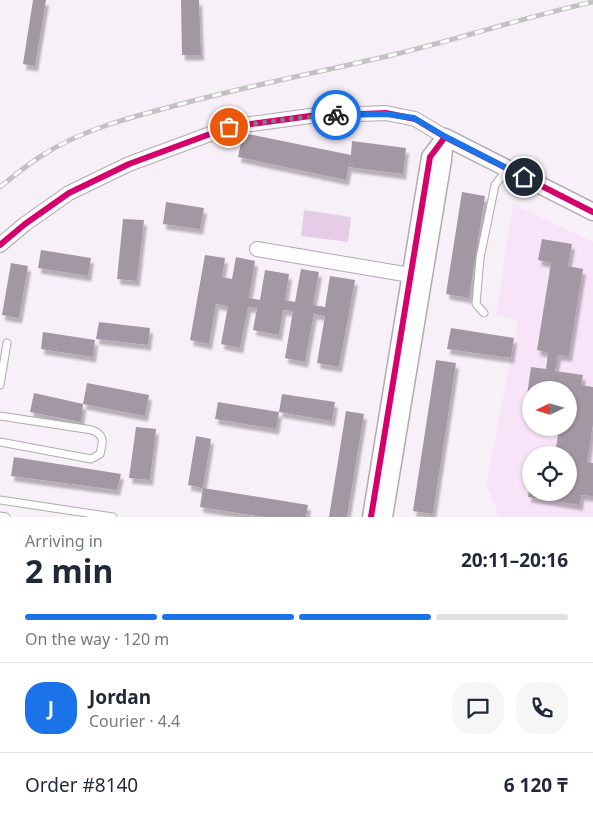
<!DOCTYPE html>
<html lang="en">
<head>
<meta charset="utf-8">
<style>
	body { margin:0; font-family:"Noto Sans",sans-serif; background:#f6f6f7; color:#1f2937; height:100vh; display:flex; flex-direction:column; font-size:19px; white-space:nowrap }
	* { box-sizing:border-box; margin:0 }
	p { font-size:16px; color:#747a83 }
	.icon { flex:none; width:28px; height:28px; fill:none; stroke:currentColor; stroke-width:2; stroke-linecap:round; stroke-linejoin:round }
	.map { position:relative; height:517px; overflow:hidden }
	.drawer { display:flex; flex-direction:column; background:#fff; flex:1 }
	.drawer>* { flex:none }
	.needle { width:32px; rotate:265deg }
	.buttons { position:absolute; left:522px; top:381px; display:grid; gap:10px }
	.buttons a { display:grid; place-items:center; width:55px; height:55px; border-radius:50%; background:#fff; box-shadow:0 1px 4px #0004; font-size:25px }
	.pin { position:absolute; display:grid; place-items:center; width:42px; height:42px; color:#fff; margin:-21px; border:2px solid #fff; border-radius:50%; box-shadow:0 1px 5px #0007 }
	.courier { position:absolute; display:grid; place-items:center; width:50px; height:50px; margin:-25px; border:4px solid #1a73e8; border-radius:50%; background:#fff; color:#222; box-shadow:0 1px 6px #0007 }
	.head em { font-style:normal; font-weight:700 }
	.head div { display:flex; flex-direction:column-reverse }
	.head { display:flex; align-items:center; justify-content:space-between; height:85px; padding:0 25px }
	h1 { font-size:32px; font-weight:700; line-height:38px }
	.bar { display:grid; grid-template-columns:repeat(4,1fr); gap:8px 5px; align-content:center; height:60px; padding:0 25px }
	.bar i { height:6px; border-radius:4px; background:#e0e1e3 }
	.bar .selected { background:#1a73e8 }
	.bar p { grid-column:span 4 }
	.line { display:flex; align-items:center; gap:12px; padding:0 25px; border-top:1px solid #e0e1e3 }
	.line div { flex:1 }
	.round { display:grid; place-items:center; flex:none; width:52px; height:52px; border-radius:20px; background:#f6f6f7 }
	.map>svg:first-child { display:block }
	.built { fill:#f8e4f9; fill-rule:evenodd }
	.green { fill:#e5cde7 }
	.building { fill:#a297a2; filter:url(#shadow) }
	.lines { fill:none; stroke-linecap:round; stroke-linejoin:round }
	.service-casing { stroke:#b2aab2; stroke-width:9 }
	.minor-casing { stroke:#b2aab2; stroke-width:16 }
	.tertiary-casing { stroke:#b2aab2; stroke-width:19 }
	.service { stroke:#fefdfe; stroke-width:7 }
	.minor { stroke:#fefdfe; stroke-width:14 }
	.tertiary { stroke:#fefdfe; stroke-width:16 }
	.rail-casing { stroke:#c4c1c4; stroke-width:5 }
	.rail { stroke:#fff; stroke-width:3; stroke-dasharray:9; stroke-linecap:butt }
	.cycleway-casing { stroke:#fff; stroke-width:9 }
	.cycleway { stroke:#d6006c; stroke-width:6 }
	.done { stroke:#827982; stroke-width:5; stroke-dasharray:0 9 }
	.route { stroke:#1a73e8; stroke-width:6 }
</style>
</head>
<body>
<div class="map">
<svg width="593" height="517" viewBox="0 0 593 517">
	<defs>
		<filter id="shadow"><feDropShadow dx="3" dy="5.5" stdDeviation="1" flood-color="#0004"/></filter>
	</defs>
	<rect width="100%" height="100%" fill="#f8f0f8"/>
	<path class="built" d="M513,204L593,242V517H497V509L486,486L518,320L496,315ZM531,390H569V428H531ZM531,455H569V492H531Z"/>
	<path class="green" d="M304,210L351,217L348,242L301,236Z"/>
	<path class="building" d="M33,0H46L35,66L23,64Z
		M181,0H199L201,55H182Z
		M243,133L351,155L352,141L406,148L403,174L349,167L350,160L346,180L238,157Z
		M462,192L485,196L469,298L446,294Z
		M166,202L204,208L200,229L163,224Z
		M123,219L144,220L137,281L117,279Z
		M542,239L572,244L568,266L583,269L569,356L558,355L555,371L583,375L581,385L593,387V424L587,462L593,463V496L581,495L580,505L528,497L530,484L531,492H569V455H555L559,428H569V390H531V411L525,410L531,367L546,369L548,353L537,350L551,263L538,260Z
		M41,250L91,258L88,276L38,268Z
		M205,255L225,258L222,277L232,279L236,257L255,261L249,298L260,300L265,270L289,274L285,300L295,302L301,269L319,272L313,305L325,307L330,276L355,280L339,367L317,363L325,316L314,314L305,362L285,358L293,311L283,310L279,335L253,330L257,308L248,307L240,348L221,344L228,306L216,304L209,344L190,340Z
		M11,263L28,266L19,318L2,315Z
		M99,322L150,328L148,345L96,339Z
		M451,328L514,338L511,358L447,349Z
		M43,332L95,340L93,357L41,349Z
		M436,360L456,363L433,514L413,511Z
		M87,383L149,395L145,416L83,404Z
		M34,393L83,404L81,422L30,412Z
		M282,394L335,402L332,421L279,412L276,429L215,419L218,402L279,412Z
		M346,411L364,414L347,517H329Z
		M136,427L156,429L150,480L129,478Z
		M196,436L211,439L203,488L188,485Z
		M14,457L121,474L117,490L11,476Z
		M203,488L308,505L306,517H264L200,507Z"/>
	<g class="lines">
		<defs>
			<path id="service" d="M484,313L476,304L480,258L495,185L507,169
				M0,385L7,343
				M0,416L92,430C105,435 103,442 100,454L91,459L0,442
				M0,500L113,517
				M0,516L6,517"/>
			<path id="minor" d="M0,245L25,224L69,193L129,164L229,127L310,116L386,113L415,119L445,137
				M257,249L410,275"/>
			<path id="tertiary" d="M445,137L593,212
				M371,517L430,157L445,137
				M384,517L443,160L445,137"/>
		</defs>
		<use href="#service" class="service-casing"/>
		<use href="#minor" class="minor-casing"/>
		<use href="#tertiary" class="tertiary-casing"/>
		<use href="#service" class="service"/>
		<use href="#minor" class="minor"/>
		<use href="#tertiary" class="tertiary"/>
		<defs>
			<path id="rail" d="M0,187C15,175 29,163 46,153C83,130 128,118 170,107C242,87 315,73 388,56C457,40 524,17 593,2"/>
		</defs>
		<use href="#rail" class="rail-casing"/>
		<use href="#rail" class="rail"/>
		<defs>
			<path id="cycleway" d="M0,245L25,224L69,193L129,164L229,127L310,116L386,113L415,119L445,137L593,212
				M371,517L430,157L445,137"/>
		</defs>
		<use href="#cycleway" class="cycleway-casing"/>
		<use href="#cycleway" class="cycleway"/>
	</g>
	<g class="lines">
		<path class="done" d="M229,127L296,118L336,115"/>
		<path class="route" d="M336,115L386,114L414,118L444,136L524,177"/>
	</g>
</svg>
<div class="buttons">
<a><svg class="needle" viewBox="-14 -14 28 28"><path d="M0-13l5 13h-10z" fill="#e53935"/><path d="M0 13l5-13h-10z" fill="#747a83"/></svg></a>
<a><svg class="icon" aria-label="locate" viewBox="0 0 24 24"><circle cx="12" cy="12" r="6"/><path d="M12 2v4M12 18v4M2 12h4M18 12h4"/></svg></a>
</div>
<div class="pin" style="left:229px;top:127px;background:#ea580c"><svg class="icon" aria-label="bag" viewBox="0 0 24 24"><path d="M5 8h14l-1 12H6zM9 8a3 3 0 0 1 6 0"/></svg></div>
<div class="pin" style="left:524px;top:177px;background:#1f2937"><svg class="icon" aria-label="home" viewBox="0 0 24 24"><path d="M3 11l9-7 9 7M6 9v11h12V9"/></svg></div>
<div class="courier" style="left:336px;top:115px"><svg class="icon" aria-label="bike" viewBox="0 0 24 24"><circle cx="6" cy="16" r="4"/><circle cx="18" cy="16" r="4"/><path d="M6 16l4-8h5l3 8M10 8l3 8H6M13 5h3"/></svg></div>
</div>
<section class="drawer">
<div class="head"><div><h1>2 min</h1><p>Arriving in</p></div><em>20:11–20:16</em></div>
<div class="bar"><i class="selected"></i><i class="selected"></i><i class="selected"></i><i></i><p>On the way · 120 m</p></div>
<div class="line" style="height:90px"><b class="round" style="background:#1a73e8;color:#fff">J</b><div><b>Jordan</b><p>Courier · 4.4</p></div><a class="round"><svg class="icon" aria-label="chat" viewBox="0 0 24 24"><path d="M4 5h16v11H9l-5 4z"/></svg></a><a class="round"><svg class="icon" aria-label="phone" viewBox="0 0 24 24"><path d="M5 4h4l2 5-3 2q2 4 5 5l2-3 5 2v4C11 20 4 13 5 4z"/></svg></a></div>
<div class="line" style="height:65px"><div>Order #8140</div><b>6 120 ₸</b></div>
</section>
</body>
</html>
